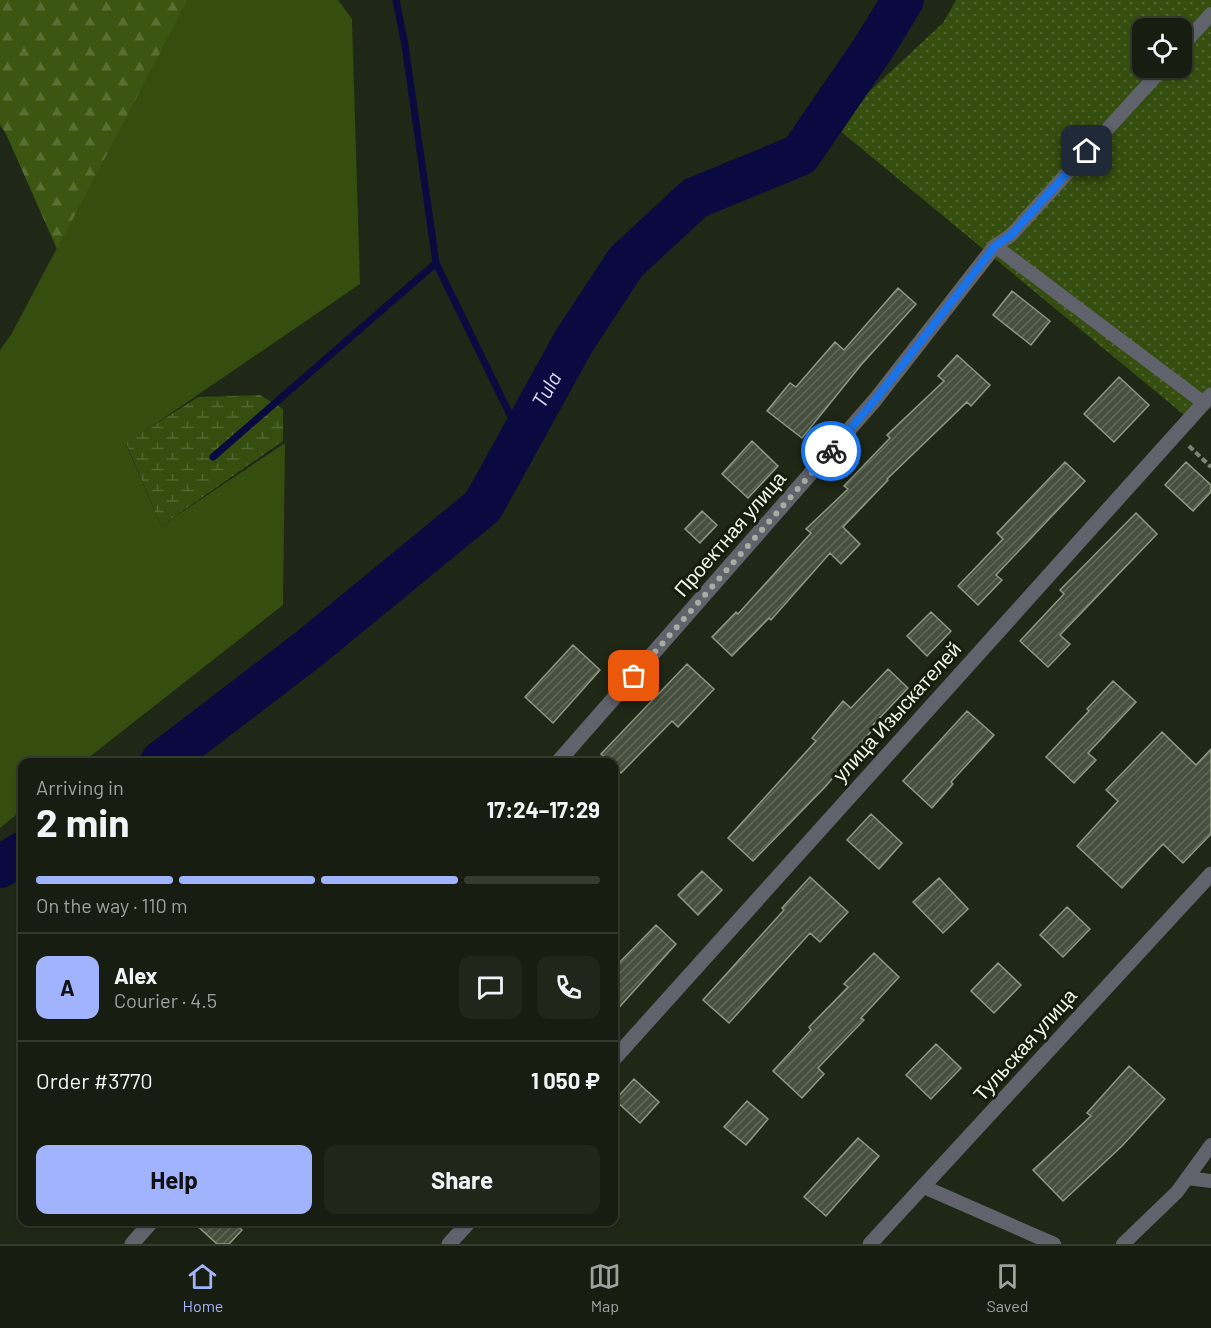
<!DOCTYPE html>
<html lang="en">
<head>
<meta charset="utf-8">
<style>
	body { margin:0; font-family:Barlow,sans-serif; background:#202619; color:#f1f3f6; height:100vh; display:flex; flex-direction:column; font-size:22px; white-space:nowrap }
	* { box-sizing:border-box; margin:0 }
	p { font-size:20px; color:#9ea29f }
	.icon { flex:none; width:33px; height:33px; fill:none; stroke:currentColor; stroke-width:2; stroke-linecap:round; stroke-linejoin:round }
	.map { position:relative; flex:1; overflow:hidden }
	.panel { position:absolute; left:18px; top:758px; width:600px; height:468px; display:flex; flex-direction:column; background:#171d10; border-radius:12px; box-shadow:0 2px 4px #0004,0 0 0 2px #363b30 }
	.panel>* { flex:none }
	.tools { position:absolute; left:1132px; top:18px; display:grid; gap:12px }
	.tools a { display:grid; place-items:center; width:60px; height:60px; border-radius:12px; background:#171d10; box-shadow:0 2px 4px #0004,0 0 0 2px #363b30; font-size:30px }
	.pin { position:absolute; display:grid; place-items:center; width:51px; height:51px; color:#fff; margin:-26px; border-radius:12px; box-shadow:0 3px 9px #0006 }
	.courier { position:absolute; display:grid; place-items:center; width:60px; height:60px; margin:-30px; border:4px solid #1a73e8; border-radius:50%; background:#fff; color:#222; box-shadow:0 2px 8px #0007 }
	.head em { font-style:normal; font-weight:700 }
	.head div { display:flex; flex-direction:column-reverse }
	.head { display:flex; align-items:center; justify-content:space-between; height:102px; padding:0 18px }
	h1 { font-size:39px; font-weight:700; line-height:45px }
	.bar { display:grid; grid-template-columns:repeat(4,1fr); gap:9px 6px; align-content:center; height:72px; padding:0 18px }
	.bar i { height:8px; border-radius:4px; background:#363b30 }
	.bar .on { background:#a1b3fd }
	.bar p { grid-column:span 4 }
	.line { display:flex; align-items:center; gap:15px; padding:0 18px; border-top:2px solid #363b30 }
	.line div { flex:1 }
	.round { display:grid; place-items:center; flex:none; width:63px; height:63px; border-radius:12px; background:#202619 }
	.button { display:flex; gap:12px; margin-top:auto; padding:12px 18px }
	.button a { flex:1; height:69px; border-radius:12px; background:#a1b3fd; color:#111; font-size:24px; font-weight:700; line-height:69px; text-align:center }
	.button a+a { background:#202619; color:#f1f3f6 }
	.dock { display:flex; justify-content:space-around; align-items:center; height:84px; border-top:2px solid #363b30; background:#171d10; font-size:16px; color:#9ea29f }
	.dock a { display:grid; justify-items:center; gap:3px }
	.dock .on { color:#a1b3fd }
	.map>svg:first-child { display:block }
	.green { fill:#354d0f }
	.forest { fill:url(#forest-firs) }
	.wetland { fill:url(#wetland-marsh) }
	.garden { fill:url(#garden-dots); fill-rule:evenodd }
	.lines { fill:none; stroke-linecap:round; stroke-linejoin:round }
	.stream { stroke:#0b0a40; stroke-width:7 }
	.river { stroke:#0b0a40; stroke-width:42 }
	.building { fill:url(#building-hatch); stroke:#8e9984; stroke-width:1.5 }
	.path { stroke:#7e8576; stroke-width:4; stroke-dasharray:6 3; stroke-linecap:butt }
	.service { stroke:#61636c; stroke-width:14 }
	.minor { stroke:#61636c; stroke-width:15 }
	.done { stroke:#a7aea0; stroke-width:6; stroke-dasharray:0 10.8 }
	.route { stroke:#1a73e8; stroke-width:8 }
	.labels { text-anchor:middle; stroke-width:6; stroke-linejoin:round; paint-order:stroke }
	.street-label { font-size:20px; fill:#f0f6ea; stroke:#161d0d }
	.water-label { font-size:21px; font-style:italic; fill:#d7dcef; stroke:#161d0d }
</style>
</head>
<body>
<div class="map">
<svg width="1211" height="1244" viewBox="0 0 1211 1244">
	<defs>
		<pattern id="forest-firs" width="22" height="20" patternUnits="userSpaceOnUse" patternTransform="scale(1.5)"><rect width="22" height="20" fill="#3b5611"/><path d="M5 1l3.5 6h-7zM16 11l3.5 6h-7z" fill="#586f34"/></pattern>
		<pattern id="wetland-marsh" width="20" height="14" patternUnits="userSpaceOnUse" patternTransform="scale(1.5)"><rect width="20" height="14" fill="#354d0f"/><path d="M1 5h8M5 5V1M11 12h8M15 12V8" fill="none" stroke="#536732"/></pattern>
		<pattern id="garden-dots" width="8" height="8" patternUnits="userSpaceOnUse" patternTransform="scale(1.5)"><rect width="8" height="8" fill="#354d0f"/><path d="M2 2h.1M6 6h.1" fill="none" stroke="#536732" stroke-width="1.8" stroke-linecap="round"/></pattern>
		<pattern id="building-hatch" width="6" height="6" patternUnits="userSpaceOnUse" patternTransform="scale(1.5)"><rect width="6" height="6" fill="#47503e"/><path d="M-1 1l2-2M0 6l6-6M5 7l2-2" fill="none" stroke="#626a5a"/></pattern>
	</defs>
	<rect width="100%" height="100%" fill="#1f2716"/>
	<path class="green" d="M188,0H338L352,19L360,284L126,444L161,526L285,443L283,605L83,762H22V810L0,828V350L12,333Z"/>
	<path class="forest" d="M0,0H188L57,249L6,134L0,125Z"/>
	<path class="wetland" d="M260,395L283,409V441L161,526L126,443L198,397Z"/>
	<path class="garden" d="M956,0H1211V394L1189,419L833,125L943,23ZM1143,28H1182V68H1143Z"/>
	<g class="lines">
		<path class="stream" d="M396,0L405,45L436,263L517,429L483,506
			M213,457L436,263"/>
		<g class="river">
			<path id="s1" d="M161,762L310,648L483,506L574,341L626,262L695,198L800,155L874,47L903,0"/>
			<path d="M0,867L22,853"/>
		</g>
	</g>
	<path class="building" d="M898,288L916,304L861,365L802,438L767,411L790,383L796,387L835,342L844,350Z
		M1012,291L1050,321L1031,345L993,315Z
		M957,355L990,385L971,406L967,402L887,479L888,480L843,527L860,544L841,564L830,553L771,620L769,618L732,656L712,637L736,612L738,614L811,533L806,529L848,489L844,486L890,438L887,435L944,381L938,376Z
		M1119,377L1149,405L1114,442L1084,414Z
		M752,441L778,466L748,498L722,474Z
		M1065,462L1085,481L996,575L1002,580L978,605L958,586L1003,539L997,533Z
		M1186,462L1211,485V492L1193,511L1165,485Z
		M702,511L717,525L700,543L685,529Z
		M1136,513L1157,534L1060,635L1070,644L1048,667L1020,641L1064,594L1060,590Z
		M931,612L951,631L927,656L907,636Z
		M573,645L600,670L553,723L525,697Z
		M687,664L714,689L678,727L672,721L621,773L614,766V762H609L601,754Z
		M888,669L908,688L872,726L874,728L826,786L753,861L728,838L816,741L812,738L843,701L851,708Z
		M1113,681L1136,702L1088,753L1096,760L1074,783L1046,757L1089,711L1087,709Z
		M967,711L994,735L951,782L953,784L932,808L903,781Z
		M1162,732L1196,765L1211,749V834L1183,863L1163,844L1122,888L1077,846L1118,801L1106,790Z
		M871,814L902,843L879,869L847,840Z
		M702,871L722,890L698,915L678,895Z
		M810,877L848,912L820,942L810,933L729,1023L703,1000L784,910L782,908Z
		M939,878L968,909L943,933L913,902Z
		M1067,907L1090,929L1063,957L1040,935Z
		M656,925L676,944L614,1013V968Z
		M874,953L899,977L861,1018L864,1020L818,1068L824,1074L802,1098L773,1071L811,1030L809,1027L848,987L844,984Z
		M998,963L1021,985L994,1013L971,991Z
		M936,1044L961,1068L931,1099L906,1075Z
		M1129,1066L1165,1099L1122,1146L1063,1201L1033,1170L1091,1116L1087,1113Z
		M634,1079L659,1102L640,1123L615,1100Z
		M747,1101L768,1119L746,1145L724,1127Z
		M858,1138L879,1156L826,1216L804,1197Z
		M192,1221H233L242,1230L229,1244H217Z"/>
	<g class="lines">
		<path class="path" d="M1189,446L1211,467"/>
		<path class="service" d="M1182,46L1211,14
			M1163,68L1011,235L995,246L1204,403
			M1187,1178L1211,1181
			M924,1187L1054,1244
			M1123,1244L1177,1192L1211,1145"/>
		<path class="minor" d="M558,762L875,400L995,246
			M614,1059L1211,395
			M132,1244L152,1221
			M449,1244L470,1221
			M870,1244L1211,874"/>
	</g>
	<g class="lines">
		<path class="done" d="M634,676L831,451"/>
		<path class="route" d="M831,451L875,400L995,246L1011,235L1087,151"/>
	</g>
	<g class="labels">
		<g class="street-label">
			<text transform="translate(730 534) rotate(-49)" y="7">Проектная улица</text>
			<text transform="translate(897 712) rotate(-48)" y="7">улица Изыскателей</text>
			<text transform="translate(1025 1045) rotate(-48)" y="7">Тульская улица</text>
		</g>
		<g class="water-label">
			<text dy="7" stroke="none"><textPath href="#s1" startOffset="544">Tula</textPath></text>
		</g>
	</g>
</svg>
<div class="tools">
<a><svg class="icon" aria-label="locate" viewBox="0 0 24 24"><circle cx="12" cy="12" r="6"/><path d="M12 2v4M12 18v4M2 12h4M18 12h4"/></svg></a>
</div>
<div class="pin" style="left:634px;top:676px;background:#ea580c"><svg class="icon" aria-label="bag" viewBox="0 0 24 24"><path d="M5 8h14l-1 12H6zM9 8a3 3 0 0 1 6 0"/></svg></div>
<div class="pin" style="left:1087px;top:151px;background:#1f2937"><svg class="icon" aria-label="home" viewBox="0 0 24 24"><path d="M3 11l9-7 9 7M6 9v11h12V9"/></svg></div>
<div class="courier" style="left:831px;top:451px"><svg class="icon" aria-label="bike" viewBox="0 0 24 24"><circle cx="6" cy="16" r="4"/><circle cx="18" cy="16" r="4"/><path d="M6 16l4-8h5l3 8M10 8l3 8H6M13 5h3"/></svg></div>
<section class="panel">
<div class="head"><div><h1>2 min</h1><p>Arriving in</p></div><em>17:24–17:29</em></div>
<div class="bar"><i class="on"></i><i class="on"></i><i class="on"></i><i></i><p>On the way · 110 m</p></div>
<div class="line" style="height:108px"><b class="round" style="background:#a1b3fd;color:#111">A</b><div><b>Alex</b><p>Courier · 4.5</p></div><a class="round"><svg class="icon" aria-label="chat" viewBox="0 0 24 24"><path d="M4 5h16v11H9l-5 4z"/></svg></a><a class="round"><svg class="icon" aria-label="phone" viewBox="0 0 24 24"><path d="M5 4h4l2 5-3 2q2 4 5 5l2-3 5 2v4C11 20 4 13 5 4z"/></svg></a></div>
<div class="line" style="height:78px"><div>Order #3770</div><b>1 050 ₽</b></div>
<div class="button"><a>Help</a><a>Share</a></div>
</section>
</div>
<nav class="dock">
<a class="on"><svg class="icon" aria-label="home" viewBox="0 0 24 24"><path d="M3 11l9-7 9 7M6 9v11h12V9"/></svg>Home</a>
<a><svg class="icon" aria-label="map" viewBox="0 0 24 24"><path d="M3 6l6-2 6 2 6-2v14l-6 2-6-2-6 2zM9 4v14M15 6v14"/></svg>Map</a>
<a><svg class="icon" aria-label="saved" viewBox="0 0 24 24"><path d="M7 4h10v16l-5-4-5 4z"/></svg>Saved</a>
</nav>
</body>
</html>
